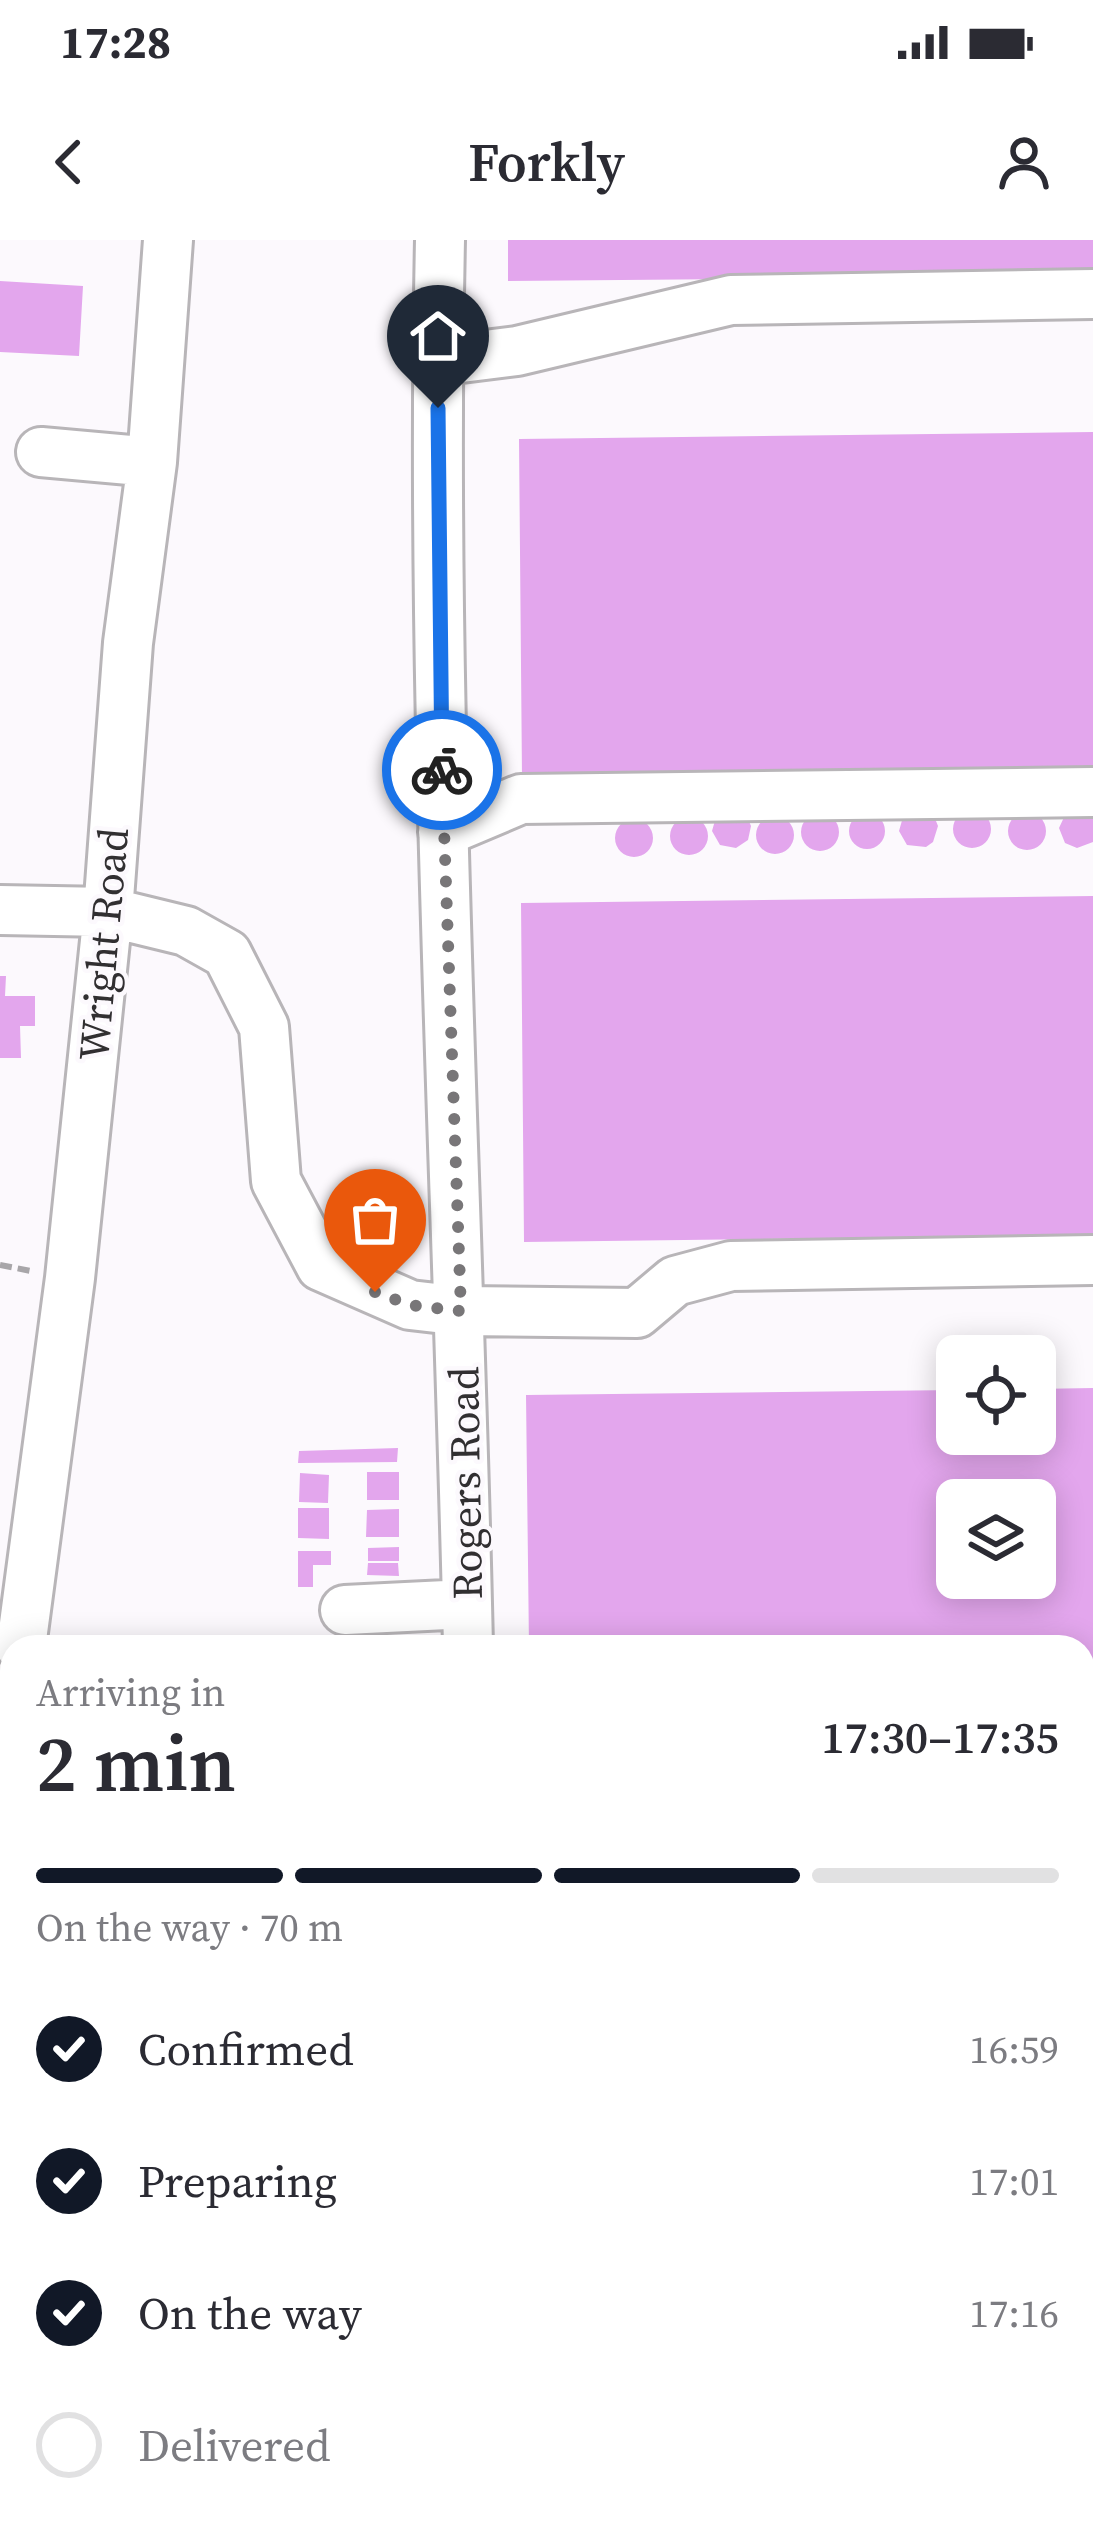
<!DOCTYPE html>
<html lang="en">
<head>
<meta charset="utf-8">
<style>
	body { margin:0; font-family:"Source Serif 4",serif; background:#f2f2f3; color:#2b2b33; height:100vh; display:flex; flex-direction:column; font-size:45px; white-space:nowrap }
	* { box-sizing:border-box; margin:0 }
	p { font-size:39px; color:#7c7c81 }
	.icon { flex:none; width:66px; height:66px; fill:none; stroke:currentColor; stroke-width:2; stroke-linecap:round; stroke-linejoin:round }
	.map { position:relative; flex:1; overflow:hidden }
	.drawer { position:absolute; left:0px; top:1395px; width:1095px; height:903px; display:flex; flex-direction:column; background:#fff; border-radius:36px 36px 0 0; box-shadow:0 6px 30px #0003 }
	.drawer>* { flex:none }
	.tools { position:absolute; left:936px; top:1095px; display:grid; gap:24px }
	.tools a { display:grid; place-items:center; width:120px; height:120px; border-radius:18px; background:#fff; box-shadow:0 6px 30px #0003; font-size:60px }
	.pin { position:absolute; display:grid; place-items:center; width:102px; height:102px; color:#fff; margin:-123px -51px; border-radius:50% 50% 50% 0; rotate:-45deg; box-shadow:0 0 12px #0007 }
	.pin .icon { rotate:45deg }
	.courier { position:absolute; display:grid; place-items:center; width:120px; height:120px; margin:-60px; border:9px solid #1a73e8; border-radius:50%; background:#fff; color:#222; box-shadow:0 3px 15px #0007 }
	.overview em { font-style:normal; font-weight:600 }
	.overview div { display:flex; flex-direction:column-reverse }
	.overview { display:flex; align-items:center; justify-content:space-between; height:204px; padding:0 36px }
	h1 { font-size:78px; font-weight:600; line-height:90px }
	.bar { display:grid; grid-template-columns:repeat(4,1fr); gap:18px 12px; align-content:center; height:144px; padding:0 36px }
	.bar i { height:15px; border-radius:9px; background:#e1e1e2 }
	.bar .selected { background:#111827 }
	.bar p { grid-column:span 4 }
	ol { padding:0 36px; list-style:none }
	li { display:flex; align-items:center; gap:36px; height:132px }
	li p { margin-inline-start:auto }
	li .icon { padding:12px; border-radius:50%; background:#111827; color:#fff; stroke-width:4 }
	li:last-child { color:#7c7c81 }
	li i { width:66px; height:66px; border:6px solid #e1e1e2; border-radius:50% }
	.status { display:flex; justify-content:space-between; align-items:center; height:84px; padding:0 60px; background:#fff; direction:ltr }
	.status svg { height:33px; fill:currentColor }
	header { display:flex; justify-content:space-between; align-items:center; height:156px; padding:0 36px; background:#fff; font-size:54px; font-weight:600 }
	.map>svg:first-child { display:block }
	.building { fill:#e3a6ed; fill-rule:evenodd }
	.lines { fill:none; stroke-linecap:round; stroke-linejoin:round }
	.minor-casing { stroke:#b8b5b8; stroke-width:54 }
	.path { stroke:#a8a6a9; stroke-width:6; stroke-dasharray:12 6; stroke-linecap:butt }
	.minor { stroke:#fff; stroke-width:48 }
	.done { stroke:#787678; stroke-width:12; stroke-dasharray:0 21.6 }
	.route { stroke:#1a73e8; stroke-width:15 }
	.labels { text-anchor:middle; stroke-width:9; stroke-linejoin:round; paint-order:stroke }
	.street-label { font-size:42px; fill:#312f31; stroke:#fcf9fd }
</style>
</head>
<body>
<div class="status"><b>17:28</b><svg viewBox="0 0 49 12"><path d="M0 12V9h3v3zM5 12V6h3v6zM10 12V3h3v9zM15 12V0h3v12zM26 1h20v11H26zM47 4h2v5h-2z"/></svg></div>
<header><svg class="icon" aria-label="back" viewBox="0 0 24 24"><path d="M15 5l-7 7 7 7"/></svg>Forkly<svg class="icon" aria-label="person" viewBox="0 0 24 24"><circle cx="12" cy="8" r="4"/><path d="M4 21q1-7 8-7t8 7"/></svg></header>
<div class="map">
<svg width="1093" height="2297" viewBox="0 0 1093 2297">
	<rect width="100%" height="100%" fill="#fcf9fd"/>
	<path class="building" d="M508,0H1093V36L508,41Z
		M0,41L83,46L79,116L0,112Z
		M1093,192V531L522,538L519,199Z
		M953 589a19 19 0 1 1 38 0a19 19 0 1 1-38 0Z
		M1008 591a19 19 0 1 1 38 0a19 19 0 1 1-38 0Z
		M849 591a18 18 0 1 1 36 0a18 18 0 1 1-36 0Z
		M1066,573L1093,576V602L1077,608L1065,603L1059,588Z
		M801 592a19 19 0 1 1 38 0a19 19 0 1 1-38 0Z
		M756 595a19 19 0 1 1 38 0a19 19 0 1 1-38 0Z
		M934,576L938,586L933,602L926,607L907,605L899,591L903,577Z
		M670 596a19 19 0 1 1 38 0a19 19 0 1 1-38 0Z
		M716,577L748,579L751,586L748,600L736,608L720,605L712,591Z
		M615 598a19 19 0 1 1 38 0a19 19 0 1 1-38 0Z
		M1093,656V995L524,1002L521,663Z
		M0,736H6L5,756H35V786H20L21,818H0Z
		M1093,1148V1498H1083V1407H529L526,1155L957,1150V1194H1035V1149ZM957,1260H1035V1338H957Z
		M398,1208L397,1222L298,1223L299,1211Z
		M367,1232H399V1260H367Z
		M300,1233L329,1235L328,1263L299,1262Z
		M298,1268H329V1299L298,1298Z
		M399,1269V1297H366L367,1270Z
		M399,1307V1321H368V1308Z
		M298,1311H331V1325H313V1347H298Z
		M368,1323H398L399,1336L367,1335Z
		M1083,1618H1093V1964L1083,1965Z
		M1083,2110H1093V2297H532V2286H1083Z
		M326,2286H387V2297H326Z"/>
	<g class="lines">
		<defs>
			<path id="minor" d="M440,0C430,469 458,938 468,1407
				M437,121L517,111L731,60L1093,54
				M41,212L152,222
				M443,592L521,559L1093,552
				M0,670L108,672L186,691L227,714L264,787L276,941L321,1026L410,1065L462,1071L637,1073L675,1041L731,1026L1093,1020
				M345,1370L467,1364
				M21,1407L70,1038L108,672L128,403L152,222L168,0
				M0,1533L12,1471
				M1083,1553L1093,1552
				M1083,1987H1093
				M479,2286V2297"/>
		</defs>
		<use href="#minor" class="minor-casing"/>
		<path class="path" d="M0,1025L31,1031"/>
		<use href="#minor" class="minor"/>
	</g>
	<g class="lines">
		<path class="done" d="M375,1052L410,1065L461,1071L442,530"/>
		<path class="route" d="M438,168L442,530"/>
	</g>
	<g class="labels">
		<g class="street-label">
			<text transform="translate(103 704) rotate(-85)" y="15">Wright Road</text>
			<text transform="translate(465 1243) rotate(-91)" y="15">Rogers Road</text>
		</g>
	</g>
</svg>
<div class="tools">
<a><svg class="icon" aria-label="locate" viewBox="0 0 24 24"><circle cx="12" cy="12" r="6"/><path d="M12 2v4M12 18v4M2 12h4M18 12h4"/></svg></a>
<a><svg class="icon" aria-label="layers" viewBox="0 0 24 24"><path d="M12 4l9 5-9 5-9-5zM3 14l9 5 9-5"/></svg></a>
</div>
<div class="pin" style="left:375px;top:1052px;background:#ea580c"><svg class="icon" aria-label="bag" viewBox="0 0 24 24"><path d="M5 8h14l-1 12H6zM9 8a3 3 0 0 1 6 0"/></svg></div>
<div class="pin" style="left:438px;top:168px;background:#1f2937"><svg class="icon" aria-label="home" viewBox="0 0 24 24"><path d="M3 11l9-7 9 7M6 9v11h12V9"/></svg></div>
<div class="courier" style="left:442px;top:530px"><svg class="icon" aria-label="bike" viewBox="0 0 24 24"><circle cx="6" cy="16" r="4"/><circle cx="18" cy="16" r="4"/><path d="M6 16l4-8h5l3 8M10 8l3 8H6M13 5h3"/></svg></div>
<section class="drawer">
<div class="overview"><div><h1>2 min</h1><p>Arriving in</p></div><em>17:30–17:35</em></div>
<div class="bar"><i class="selected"></i><i class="selected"></i><i class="selected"></i><i></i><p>On the way · 70 m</p></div>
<ol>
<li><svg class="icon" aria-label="check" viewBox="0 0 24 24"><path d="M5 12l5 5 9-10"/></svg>Confirmed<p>16:59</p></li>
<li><svg class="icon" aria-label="check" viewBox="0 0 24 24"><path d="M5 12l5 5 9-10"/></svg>Preparing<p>17:01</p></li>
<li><svg class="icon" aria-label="check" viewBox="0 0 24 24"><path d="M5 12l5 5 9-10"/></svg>On the way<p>17:16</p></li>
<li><i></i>Delivered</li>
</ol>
</section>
</div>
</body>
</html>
